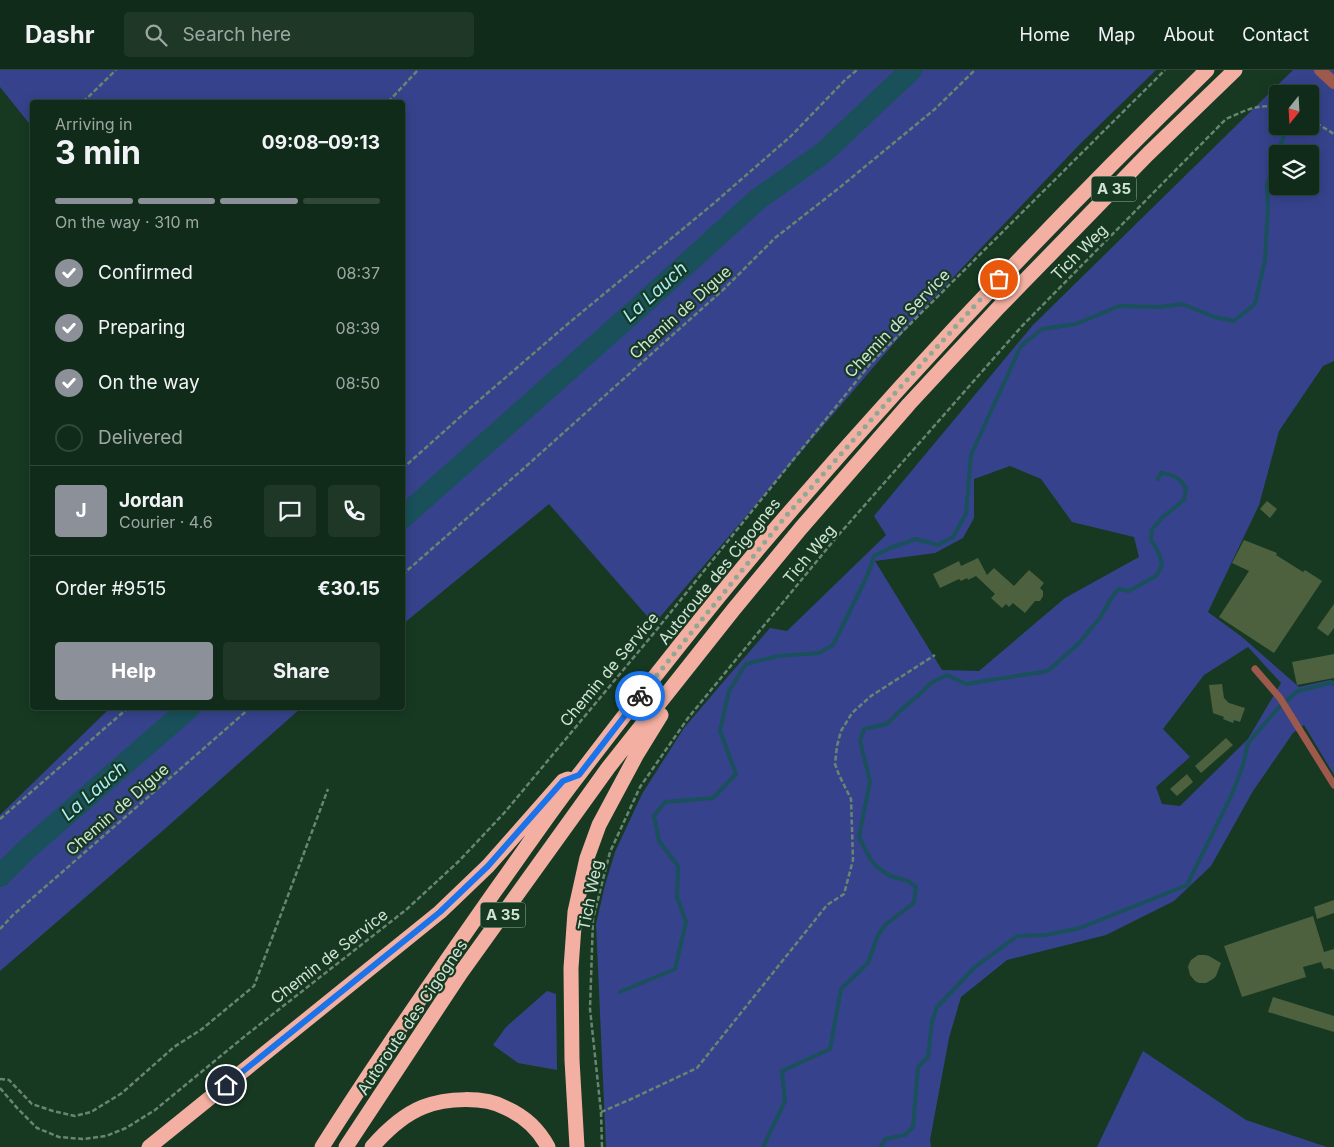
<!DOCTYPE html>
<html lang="en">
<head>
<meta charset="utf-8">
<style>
	body { margin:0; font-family:Inter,sans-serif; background:#1e3727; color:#f1f3f6; height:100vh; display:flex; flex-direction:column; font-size:19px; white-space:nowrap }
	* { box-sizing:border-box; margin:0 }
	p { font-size:16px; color:#9ca7a2 }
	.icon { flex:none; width:28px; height:28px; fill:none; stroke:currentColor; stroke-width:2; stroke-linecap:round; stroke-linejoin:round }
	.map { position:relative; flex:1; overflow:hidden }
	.panel { position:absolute; left:30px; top:30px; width:375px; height:610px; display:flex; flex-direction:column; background:#112b1a; border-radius:5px; box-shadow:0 2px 12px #0003,0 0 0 1px #304739 }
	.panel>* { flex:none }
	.needle { width:32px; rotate:198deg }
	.tools { position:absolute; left:1269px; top:15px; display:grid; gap:10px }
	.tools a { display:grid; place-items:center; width:50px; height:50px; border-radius:5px; background:#112b1a; box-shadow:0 2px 12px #0003,0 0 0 1px #304739; font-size:25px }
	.pin { position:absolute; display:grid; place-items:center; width:42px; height:42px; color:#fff; margin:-21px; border:2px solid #fff; border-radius:50%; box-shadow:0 1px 5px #0007 }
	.courier { position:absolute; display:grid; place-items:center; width:50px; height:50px; margin:-25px; border:4px solid #1a73e8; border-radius:50%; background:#fff; color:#222; box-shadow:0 1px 6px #0007 }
	.headline em { font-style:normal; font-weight:700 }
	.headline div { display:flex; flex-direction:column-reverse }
	.headline { display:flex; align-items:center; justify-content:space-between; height:85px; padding:0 25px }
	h1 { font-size:32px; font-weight:700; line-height:38px }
	.bar { display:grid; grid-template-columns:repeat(4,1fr); gap:8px 5px; align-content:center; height:60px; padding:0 25px }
	.bar i { height:6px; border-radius:4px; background:#304739 }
	.bar .on { background:#8c9099 }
	.bar p { grid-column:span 4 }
	.line { display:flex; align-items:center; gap:12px; padding:0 25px; border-top:1px solid #304739 }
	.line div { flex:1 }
	.round { display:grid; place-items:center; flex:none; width:52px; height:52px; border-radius:5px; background:#1e3727 }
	ol { padding:0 25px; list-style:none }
	li { display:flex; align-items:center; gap:15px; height:55px }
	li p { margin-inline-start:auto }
	li .icon { padding:5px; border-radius:50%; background:#8c9099; color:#fff; stroke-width:4 }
	li:last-child { color:#9ca7a2 }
	li i { width:28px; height:28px; border:2px solid #304739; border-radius:50% }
	.primary-button { display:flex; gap:10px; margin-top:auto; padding:10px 25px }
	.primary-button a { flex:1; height:58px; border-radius:5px; background:#8c9099; color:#fff; font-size:20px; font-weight:700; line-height:58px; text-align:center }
	.primary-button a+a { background:#1e3727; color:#f1f3f6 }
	header { display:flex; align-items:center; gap:30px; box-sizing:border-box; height:70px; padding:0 25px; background:#112b1a; border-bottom:1px solid #304739 }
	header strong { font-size:24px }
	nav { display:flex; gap:28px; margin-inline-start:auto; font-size:18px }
	.search { width:350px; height:45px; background:#1e3727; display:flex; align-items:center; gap:12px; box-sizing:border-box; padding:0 18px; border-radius:5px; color:#9ca7a2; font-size:19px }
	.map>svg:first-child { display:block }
	.green { fill:#36438c; fill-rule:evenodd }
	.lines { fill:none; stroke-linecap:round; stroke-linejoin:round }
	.stream { stroke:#19505a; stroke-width:4 }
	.river { stroke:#19505a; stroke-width:22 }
	.building { fill:#4d613f }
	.path { stroke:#698571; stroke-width:2.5; stroke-dasharray:5 2.5; stroke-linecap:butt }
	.service { stroke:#9d594b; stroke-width:7 }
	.minor { stroke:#9d594b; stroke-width:12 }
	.motorway { stroke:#f3afa1; stroke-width:15 }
	.done { stroke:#8fa896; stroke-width:5; stroke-dasharray:0 9 }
	.route { stroke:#1a73e8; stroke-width:6 }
	.labels { text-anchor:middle; stroke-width:4.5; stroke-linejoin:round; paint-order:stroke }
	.shield { fill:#173922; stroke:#98b19f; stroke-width:1 }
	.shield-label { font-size:15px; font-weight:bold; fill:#d0e4d5 }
	.street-label { font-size:16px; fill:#d0e4d5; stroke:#173922 }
	.water-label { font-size:18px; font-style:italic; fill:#abeffe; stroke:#173922 }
</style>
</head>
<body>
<header>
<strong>Dashr</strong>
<div class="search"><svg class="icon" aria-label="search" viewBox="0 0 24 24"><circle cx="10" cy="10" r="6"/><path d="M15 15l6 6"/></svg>Search here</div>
<nav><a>Home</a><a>Map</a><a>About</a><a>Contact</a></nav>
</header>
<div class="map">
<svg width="1334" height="1077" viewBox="0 0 1334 1077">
	<rect width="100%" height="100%" fill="#173922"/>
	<path class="green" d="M0,0H1156L1079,75L924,238L654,554L549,434L403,554L402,32H32V57L0,17Z
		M1293,0H1334V291L1323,296L1279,361L1259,435L1208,542L1242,567L1299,617L1330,610L1334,611V705L1304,655L1293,663L1253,721L1211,796L1174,831L1106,865L1007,890L961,927L949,968L930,1070L931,1077H606L596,854L605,815L615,782L642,724L684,658L724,611L770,558L787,561L886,465L874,446L1033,255ZM1278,24H1310V56H1278ZM1278,84H1310V116H1278ZM1010,396L1041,409L1072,452L1134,467L1139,487L1065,528L979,601L942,600L875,491L935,483L963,468L974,448V409ZM1248,577L1281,613L1248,669L1180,736L1162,734L1156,717L1190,687L1163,659L1204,605Z
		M110,638H301L167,757L0,901V745Z
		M547,921L556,924L557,1000L518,993L493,975L506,957Z
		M1143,981L1246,1050L1327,1077H1097Z"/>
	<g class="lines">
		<path class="stream" d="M620,922L675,899L686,852L677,827L678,796L659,771L654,746L665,732L713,728L736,704L720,661L729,621L746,594L778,586L819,583L833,575L868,504L874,486L890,478L916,469L938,475L953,467L966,444L971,385L1021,276L1042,259L1076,254L1119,236L1160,237L1182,234L1215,247L1234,251L1255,234L1265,190L1268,138L1267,115L1283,68L1285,56
			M763,1077L785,1031L782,1001L830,979L841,919L868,893L878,865L886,854L914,833L916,817L908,811L890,806L876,796L871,790L859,767L870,711L860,671L864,659L887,654L901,640L920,624L931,613L947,605L966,614L1048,601L1079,573L1099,549L1114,524L1119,519L1129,521L1156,506L1162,496L1159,483L1151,470L1152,459L1163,447L1184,430L1186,419C1180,407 1174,405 1161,403L1158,409
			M881,1077L885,1069L905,1065L913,1057L918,997L928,987L932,951L937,937L975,897L1017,866L1046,865L1080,858L1187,815L1233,722L1243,695L1248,673L1280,636L1298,621L1330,613L1334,614"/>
		<path class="river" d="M402,448L637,239L758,129L822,84L911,0
			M0,806L27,779L189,638"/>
	</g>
	<path class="building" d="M1267,431L1277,439L1270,448L1260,439Z
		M1244,470L1277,483L1276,485L1303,502L1305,500L1322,511L1274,583L1219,547L1249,501L1232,493Z
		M978,488L987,505L994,498L1014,516L1029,500L1044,513L1040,518L1043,521V526L1040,531H1035L1025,543L1013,533L1009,537L1006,534L1002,538L991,528L995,524L976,506L968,510L967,508L961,511L959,509L940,518L933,504L959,491L961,496Z
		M1334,534V558L1328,566L1317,558Z
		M1334,584V608L1297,615L1292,592Z
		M1222,614L1224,628L1229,633L1245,638L1240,652L1234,650L1233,653L1223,649L1224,647L1213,643L1209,615Z
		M1226,668L1233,675L1201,703L1195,696Z
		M1187,704L1193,712L1177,726L1170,719Z
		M1334,830V843L1317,849L1314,837Z
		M1313,846L1324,882L1334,879V900L1329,898L1324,899L1321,892L1303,897L1306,907L1242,927L1224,876Z
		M1198,885H1205L1209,886L1221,893L1216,906L1213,909L1206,913H1199L1195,911L1190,905L1188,897L1189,894L1191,890Z
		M1273,927L1334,946V962L1268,942Z"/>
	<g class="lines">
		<path class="path" d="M83,32L116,0
			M388,32L418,0
			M1310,49L1334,64
			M31,84L32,83
			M402,399L469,339L570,252L713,134L791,66L845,10L857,0
			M402,505L523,399L725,218L775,168L839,118L935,39L975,0
			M0,749L128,638
			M0,859L13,845L250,638
			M0,1009L9,1010L32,1034L53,1041L75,1046L91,1042L122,1023L174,977L202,959L254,916L328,719
			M0,1018L18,1039L37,1058L59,1067L83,1069L106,1066L126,1058L155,1040L245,966L407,839L459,791L505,742L654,563L871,293L1165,0
			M601,1042L629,1030L697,998L827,835L844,824L853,790L851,729L839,705L835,694L837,676L841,661L852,643L871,626L935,585
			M602,1077L601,1042L590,939L593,849L610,782L640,717L688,648L835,469L1022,256L1226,49C1242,42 1260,32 1278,38"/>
		<path class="service" d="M1255,599L1280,628L1334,715"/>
		<path class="minor" d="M1320,0L1334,13"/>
		<path class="motorway" d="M149,1077L440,842L488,796L563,711L568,709
			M322,1077C377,990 436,905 495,821C524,781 551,740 581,702C648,614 716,527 788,444C921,290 1061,142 1207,0
			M346,1077L460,904L608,698L734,539L801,458L909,334L999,237L1148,84L1235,0
			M372,1077C386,1061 403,1045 423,1037C446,1028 484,1026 506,1038C524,1046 539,1060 548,1077
			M577,1077L572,990L571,898L575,842L587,788L599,755L637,684L661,645"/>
	</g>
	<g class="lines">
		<path class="done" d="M640,626L786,446L896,322L999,209"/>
		<path class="route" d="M226,1015L440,842L488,796L563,711L579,705L640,626"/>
	</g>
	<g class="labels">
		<g class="shield">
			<rect x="1091.5" y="106.5" width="45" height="25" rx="4"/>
			<rect x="480.5" y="832.5" width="45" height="25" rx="4"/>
		</g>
		<g class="shield-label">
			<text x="1114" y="124">A 35</text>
			<text x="503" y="850">A 35</text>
		</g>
		<g class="street-label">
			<text transform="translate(1079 182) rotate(-45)" y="6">Tich Weg</text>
			<text transform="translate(680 242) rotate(-42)" y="6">Chemin de Digue</text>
			<text transform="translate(897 253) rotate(-46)" y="6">Chemin de Service</text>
			<text transform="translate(809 484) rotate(-50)" y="6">Tich Weg</text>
			<text transform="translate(719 501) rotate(-51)" y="6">Autoroute des Cigognes</text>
			<text transform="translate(609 599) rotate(-50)" y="6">Chemin de Service</text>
			<text transform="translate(117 739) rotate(-41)" y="6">Chemin de Digue</text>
			<text transform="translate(590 825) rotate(-79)" y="6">Tich Weg</text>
			<text transform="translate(329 886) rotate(-38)" y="6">Chemin de Service</text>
			<text transform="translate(412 947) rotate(-56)" y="6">Autoroute des Cigognes</text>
		</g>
		<g class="water-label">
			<text transform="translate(655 222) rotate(-42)" y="6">La Lauch</text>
			<text transform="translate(94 721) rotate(-41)" y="6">La Lauch</text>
		</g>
	</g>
</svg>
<div class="tools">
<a><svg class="needle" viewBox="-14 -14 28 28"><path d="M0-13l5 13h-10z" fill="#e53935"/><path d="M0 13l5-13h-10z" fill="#9ca7a2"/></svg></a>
<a><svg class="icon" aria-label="layers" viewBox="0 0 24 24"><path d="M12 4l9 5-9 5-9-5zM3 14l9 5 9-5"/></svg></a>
</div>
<div class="pin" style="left:999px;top:209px;background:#ea580c"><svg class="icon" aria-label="bag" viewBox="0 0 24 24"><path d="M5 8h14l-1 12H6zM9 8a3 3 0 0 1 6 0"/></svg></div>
<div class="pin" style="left:226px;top:1015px;background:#1f2937"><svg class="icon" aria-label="home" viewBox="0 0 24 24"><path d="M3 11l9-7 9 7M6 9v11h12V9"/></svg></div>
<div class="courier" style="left:640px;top:626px"><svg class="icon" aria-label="bike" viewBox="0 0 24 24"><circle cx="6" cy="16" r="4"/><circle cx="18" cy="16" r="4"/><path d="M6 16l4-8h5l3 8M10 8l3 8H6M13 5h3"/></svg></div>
<section class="panel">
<div class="headline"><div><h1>3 min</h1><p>Arriving in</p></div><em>09:08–09:13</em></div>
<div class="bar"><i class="on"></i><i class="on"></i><i class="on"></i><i></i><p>On the way · 310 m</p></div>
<ol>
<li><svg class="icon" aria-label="check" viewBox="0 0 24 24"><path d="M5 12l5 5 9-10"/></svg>Confirmed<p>08:37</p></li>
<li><svg class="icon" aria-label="check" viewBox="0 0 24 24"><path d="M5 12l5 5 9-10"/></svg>Preparing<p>08:39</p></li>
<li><svg class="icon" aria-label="check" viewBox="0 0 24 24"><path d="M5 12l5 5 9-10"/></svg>On the way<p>08:50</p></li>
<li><i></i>Delivered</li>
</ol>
<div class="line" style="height:90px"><b class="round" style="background:#8c9099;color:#fff">J</b><div><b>Jordan</b><p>Courier · 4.6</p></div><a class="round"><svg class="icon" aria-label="chat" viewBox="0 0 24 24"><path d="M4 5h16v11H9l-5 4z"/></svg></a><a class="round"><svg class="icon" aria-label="phone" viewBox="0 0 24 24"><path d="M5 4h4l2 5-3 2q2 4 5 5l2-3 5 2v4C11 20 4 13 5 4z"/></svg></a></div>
<div class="line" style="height:65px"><div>Order #9515</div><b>€30.15</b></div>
<div class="primary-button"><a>Help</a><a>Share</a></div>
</section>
</div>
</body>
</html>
